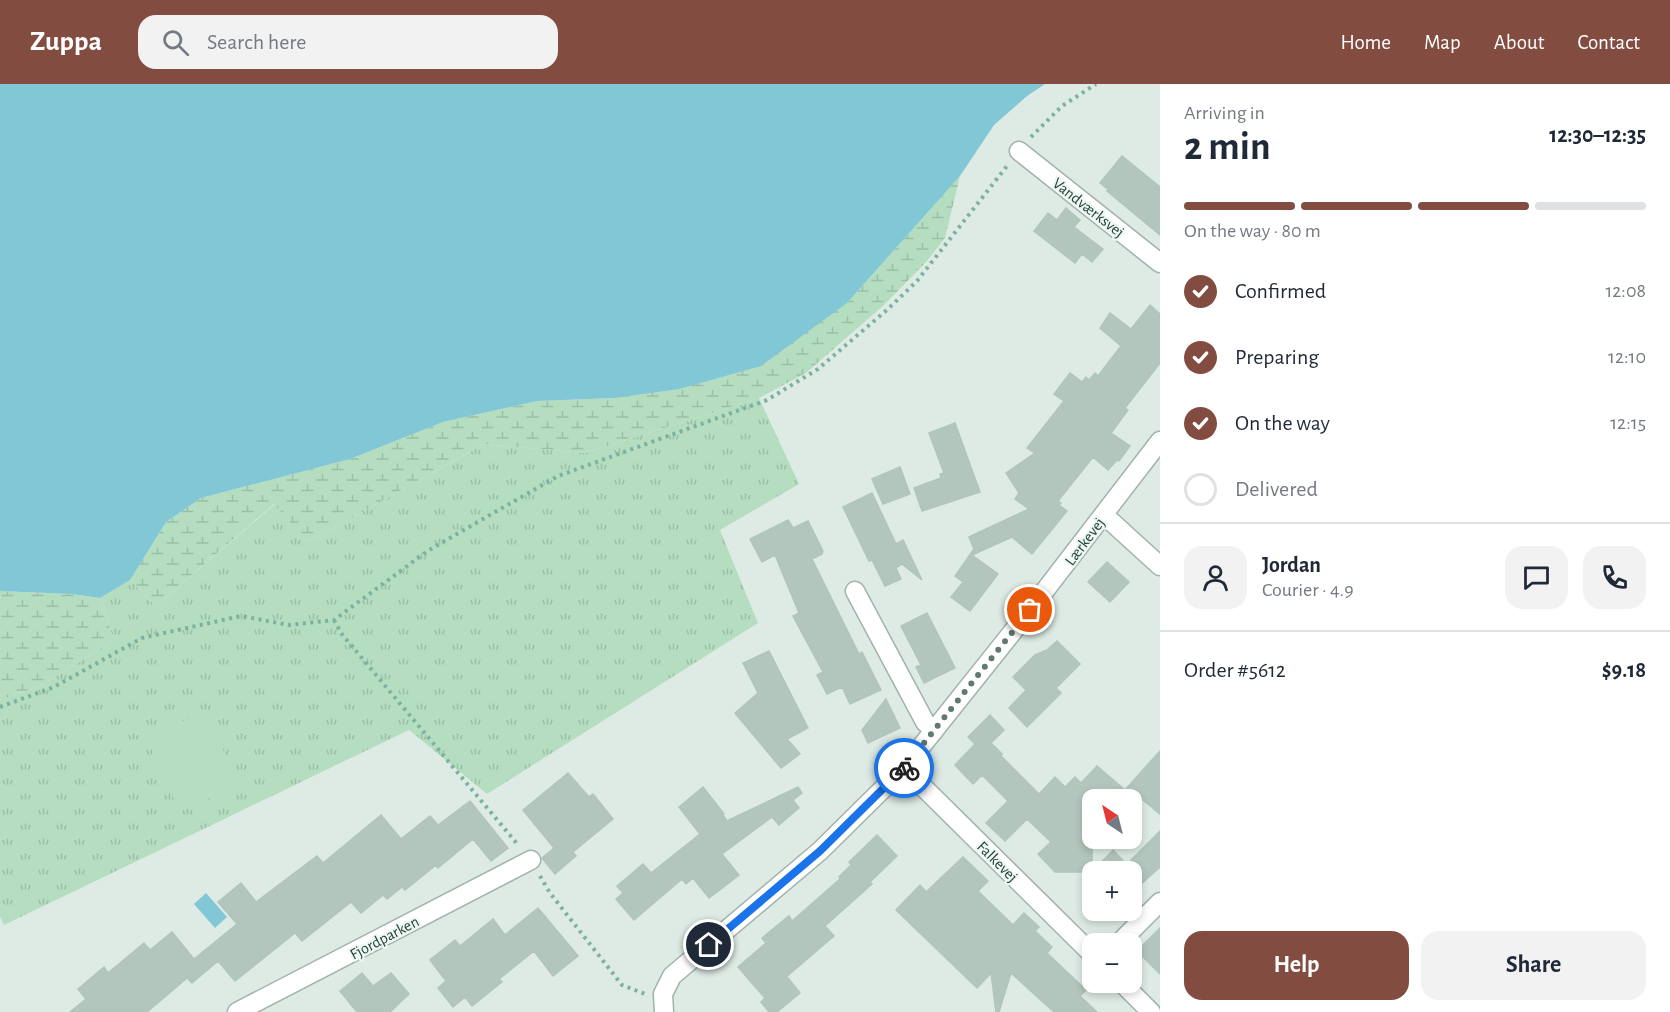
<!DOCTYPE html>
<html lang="en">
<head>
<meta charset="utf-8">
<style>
	body { margin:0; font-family:"Alegreya Sans",sans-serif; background:#f2f2f3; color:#1f2937; height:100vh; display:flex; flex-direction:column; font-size:22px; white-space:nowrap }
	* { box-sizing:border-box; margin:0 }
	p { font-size:20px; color:#747a83 }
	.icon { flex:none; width:33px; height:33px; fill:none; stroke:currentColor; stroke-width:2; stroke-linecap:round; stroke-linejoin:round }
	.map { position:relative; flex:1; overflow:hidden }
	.drawer { display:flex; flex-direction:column; background:#fff; width:510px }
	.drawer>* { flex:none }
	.needle { width:39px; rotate:325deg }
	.tools { position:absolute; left:1082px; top:705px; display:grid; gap:12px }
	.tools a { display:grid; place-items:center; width:60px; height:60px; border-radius:12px; background:#fff; box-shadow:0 3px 9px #0003; font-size:30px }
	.pin { position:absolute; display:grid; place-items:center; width:51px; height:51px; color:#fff; margin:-26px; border:3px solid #fff; border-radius:50%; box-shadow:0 2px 6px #0007 }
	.courier { position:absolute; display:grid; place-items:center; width:60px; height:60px; margin:-30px; border:4px solid #1a73e8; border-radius:50%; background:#fff; color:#222; box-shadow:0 2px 8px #0007 }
	.overview em { font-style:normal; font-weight:700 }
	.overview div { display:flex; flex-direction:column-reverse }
	.overview { display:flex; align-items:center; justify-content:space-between; height:102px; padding:0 24px }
	h1 { font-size:39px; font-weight:700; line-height:45px }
	.bar { display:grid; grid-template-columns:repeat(4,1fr); gap:9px 6px; align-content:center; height:72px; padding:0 24px }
	.bar i { height:8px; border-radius:4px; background:#e0e1e3 }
	.bar .selected { background:#824c40 }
	.bar p { grid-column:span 4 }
	.line { display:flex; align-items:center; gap:15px; padding:0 24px; border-top:2px solid #e0e1e3 }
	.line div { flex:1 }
	.round { display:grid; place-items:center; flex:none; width:63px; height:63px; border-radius:18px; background:#f2f2f3 }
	ol { padding:0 24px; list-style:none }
	li { display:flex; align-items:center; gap:18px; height:66px }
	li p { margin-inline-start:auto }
	li .icon { padding:6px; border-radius:50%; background:#824c40; color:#fff; stroke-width:4 }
	li:last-child { color:#747a83 }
	li i { width:33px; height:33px; border:3px solid #e0e1e3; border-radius:50% }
	.primary-button { display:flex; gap:12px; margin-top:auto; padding:12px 24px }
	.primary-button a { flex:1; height:69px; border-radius:18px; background:#824c40; color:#fff; font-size:24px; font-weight:700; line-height:69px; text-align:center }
	.primary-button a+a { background:#f2f2f3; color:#1f2937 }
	header { display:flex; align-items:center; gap:36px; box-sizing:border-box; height:84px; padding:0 30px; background:#824c40; color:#fff }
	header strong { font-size:28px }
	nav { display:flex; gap:33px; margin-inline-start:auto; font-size:21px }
	.search { width:420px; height:54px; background:#f2f2f3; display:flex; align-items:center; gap:15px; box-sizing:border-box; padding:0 21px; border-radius:18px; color:#747a83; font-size:22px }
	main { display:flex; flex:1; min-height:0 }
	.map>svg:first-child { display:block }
	.grass { fill:url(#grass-tufts) }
	.wetland { fill:url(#wetland-marsh) }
	.park { fill:#b5dec0 }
	.water { fill:#81c7d5 }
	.building { fill:#b3c6be; stroke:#b0c5bc; stroke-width:1.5 }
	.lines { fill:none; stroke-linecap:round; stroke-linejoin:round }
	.minor-casing { stroke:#a1b3ac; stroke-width:21 }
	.path { stroke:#7cb1a1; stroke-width:4; stroke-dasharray:3 4.5; stroke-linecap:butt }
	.minor { stroke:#fff; stroke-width:18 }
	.done { stroke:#617972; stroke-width:6; stroke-dasharray:0 10.8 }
	.route { stroke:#1a73e8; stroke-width:8 }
	.labels { text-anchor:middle; stroke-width:4.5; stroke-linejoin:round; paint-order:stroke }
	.street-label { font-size:16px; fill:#1e3c34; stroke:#eef7f3 }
</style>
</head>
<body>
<header>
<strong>Zuppa</strong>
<div class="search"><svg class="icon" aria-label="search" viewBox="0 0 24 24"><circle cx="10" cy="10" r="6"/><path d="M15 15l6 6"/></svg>Search here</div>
<nav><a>Home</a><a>Map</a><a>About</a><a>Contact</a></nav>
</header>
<main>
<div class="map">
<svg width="1160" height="928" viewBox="0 0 1160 928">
	<defs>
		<pattern id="grass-tufts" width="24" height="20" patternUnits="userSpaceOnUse" patternTransform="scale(1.5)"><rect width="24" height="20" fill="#b5dec0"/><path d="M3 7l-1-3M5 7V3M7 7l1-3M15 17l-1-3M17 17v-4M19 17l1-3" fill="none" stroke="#9bbfa6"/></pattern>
		<pattern id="wetland-marsh" width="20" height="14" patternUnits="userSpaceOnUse" patternTransform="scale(1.5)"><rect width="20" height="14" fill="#b5dec0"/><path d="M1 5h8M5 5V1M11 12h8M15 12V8" fill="none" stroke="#9bbfa6"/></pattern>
	</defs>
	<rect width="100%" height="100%" fill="#deebe5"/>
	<path class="grass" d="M759,314L799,400L720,446L758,539L487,710L409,646L4,841L0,833V616L42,601L114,556L100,514L130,496L156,522L275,420L308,458L484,360L585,369Z"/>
	<path class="wetland" d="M960,92L945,154L927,177L884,221L806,289L759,314L585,369L484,360L308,458L274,420L156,522L130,496L166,438L201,414L350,375L443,338L537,317L614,314L847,219Z
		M0,507L72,510L100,514L114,556L42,601L0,616Z"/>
	<path class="park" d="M205,627L239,700L180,728L146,654Z"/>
	<path class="water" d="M0,0H1045L1027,12L994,41L960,92L847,219L761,282L679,305L614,314L537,317L443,338L350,375L201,414L166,438L130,496L100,514L72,510L0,507Z
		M206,809L227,833L215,844L194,820Z"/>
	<path class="building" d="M1122,72L1160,103V151L1107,107L1109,106L1100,99Z
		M1066,124L1080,136L1074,143L1103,165L1092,178L1082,170L1075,179L1034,147L1048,129L1057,136Z
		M1150,221L1160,230V279L1125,324L1128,326L1111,349L1130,362L1119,377L1117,376L1108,386L1093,373L1058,417L1061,419L1059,421L1067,427L1032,470L1012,453L972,471L998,490L970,527L951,513L963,498L955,492L974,465L969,453L1029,425L1015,415L1019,409L1006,389L1035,369L1027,364L1064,317L1054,310L1070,289L1082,298L1086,293L1089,296L1095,289L1098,292L1121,262L1100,244L1110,229L1131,245Z
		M955,339L980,408L922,427L914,404L941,394L940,390L944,389L929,349Z
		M900,383L910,410L883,420L872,395Z
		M872,409L896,460L903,456L922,496L902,480L896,484L901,495L885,502L872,476L869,477L843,423Z
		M788,436L793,444L808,437L823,467L822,470L812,475L859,570L862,568L881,606L850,620L842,603L827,610L817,591L823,588L793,532L799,529L775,471L762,478L750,455Z
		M1107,478L1129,498L1110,518L1088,498Z
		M927,529L955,584L924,599L916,583L921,581L901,542Z
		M1057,557L1080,580L1056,604L1061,609L1027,643L1009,624L1026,606L1013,593L1035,571L1047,566Z
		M769,567L808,644L787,655L800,670L781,684L735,629L758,609L743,579Z
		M886,615L900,644L868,659L862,646Z
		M990,631L1004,646L991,659L1002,670L1001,672L1039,710L1055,693L1065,703L1075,693L1081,699L1097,682L1125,706L1160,667V730L1143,716H1092V788H1055L1038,770L1051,758L1027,735L1005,757L986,739L1008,717L982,691L973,700L955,681L975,660L968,653Z
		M568,689L589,713L593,710L613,735L573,768L576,772L555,790L542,774L554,764L523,726Z
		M703,703L724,730L723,731L727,737L798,703L802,709L793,716L799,724L779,741L772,733L722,770L739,791L709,814L693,794L686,800L682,795L634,836L616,815L623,809L617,802L643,780L651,789L700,750L679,723Z
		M470,717L508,764L491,777L473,755L438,784L436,781L405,806L402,803L387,815L383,811L361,829L351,818L302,857L295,849L235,897L218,877L192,899L187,894L147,928H70L86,915L78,905L104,883L108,889L144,859L150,866L172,848L194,875L237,840L218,818L241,799L256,818L317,772L323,779L381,731L401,755L430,732L438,741Z
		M1160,747V783L1131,809V788H1092L1113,766L1131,785V776Z
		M877,751L897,772L870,798L872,800L825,842L834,852L785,894H788L800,909L777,928H769L761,918L765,914L738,883L766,859L762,854L789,832L792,837L840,795L839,793L851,781L849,778Z
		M963,773L988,797L978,807L1013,841L1024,829L1039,843L1035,847L1052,863L1047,869L1086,906L1080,912L1097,928H1054L1011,889L999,928H996L991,889L977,904L896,826L920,801L926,808Z
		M538,824L578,872L553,892L534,867L499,895L502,898L472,922L465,913L453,923L438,904L446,897L430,876L455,856L460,862L493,835L505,851Z
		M1160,844V890L1137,867Z
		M362,889L373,902L391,889L409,910L390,928H357L340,907Z"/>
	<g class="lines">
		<defs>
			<path id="minor" d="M1019,67L1160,179
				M1104,431L1160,482
				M855,507L925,638L934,647
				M904,684L1092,870
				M1118,860L1160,818
				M1121,898L1151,928
				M237,928L531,776
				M664,928L663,910L672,892L820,767L904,684L1030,526L1160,357"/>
		</defs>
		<use href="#minor" class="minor-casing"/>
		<path class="path" d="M1031,53L1062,22L1096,0
			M334,536L341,549L519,762
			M0,623L54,603L142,554L241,532L289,541L334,536L429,466L558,392L767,316L818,285L888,225L917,197L1007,82
			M540,792L550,809L622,901L645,910"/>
		<use href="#minor" class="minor"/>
	</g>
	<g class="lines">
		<path class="done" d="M904,684L1030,526"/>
		<path class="route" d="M709,861L820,767L904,684"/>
	</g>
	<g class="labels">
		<g class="street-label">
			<text transform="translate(1089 123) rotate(38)" y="6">Vandværksvej</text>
			<text transform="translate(1084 457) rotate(-53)" y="6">Lærkevej</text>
			<text transform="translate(998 777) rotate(45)" y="6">Falkevej</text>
			<text transform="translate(384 853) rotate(-28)" y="6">Fjordparken</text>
		</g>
	</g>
</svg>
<div class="tools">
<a><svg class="needle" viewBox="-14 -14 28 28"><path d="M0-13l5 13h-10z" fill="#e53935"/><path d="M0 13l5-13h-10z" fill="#747a83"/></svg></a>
<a>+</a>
<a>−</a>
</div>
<div class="pin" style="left:1030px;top:526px;background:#ea580c"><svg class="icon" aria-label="bag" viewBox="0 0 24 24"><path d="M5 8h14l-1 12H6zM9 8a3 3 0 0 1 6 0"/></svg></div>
<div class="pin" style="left:709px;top:861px;background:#1f2937"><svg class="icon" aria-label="home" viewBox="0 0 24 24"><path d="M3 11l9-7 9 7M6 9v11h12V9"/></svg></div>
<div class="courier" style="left:904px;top:684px"><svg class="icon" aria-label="bike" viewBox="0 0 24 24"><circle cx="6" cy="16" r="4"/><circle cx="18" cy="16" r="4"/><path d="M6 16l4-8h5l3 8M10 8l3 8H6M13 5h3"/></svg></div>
</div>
<section class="drawer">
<div class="overview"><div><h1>2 min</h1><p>Arriving in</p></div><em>12:30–12:35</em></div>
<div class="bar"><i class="selected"></i><i class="selected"></i><i class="selected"></i><i></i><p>On the way · 80 m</p></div>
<ol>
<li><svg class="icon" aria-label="check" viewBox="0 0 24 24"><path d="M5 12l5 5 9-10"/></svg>Confirmed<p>12:08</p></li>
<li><svg class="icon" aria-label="check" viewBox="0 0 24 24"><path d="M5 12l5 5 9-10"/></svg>Preparing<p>12:10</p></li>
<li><svg class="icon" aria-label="check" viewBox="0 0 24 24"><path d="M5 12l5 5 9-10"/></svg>On the way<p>12:15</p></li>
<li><i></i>Delivered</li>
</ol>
<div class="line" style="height:108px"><a class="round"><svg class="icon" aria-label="person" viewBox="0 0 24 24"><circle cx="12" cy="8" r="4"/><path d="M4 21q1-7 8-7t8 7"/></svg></a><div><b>Jordan</b><p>Courier · 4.9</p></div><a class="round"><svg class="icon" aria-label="chat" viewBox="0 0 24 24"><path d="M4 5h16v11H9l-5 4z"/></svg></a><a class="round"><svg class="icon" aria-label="phone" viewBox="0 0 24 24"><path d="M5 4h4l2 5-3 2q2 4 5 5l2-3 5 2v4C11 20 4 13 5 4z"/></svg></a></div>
<div class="line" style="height:78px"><div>Order #5612</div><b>$9.18</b></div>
<div class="primary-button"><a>Help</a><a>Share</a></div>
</section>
</main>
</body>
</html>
